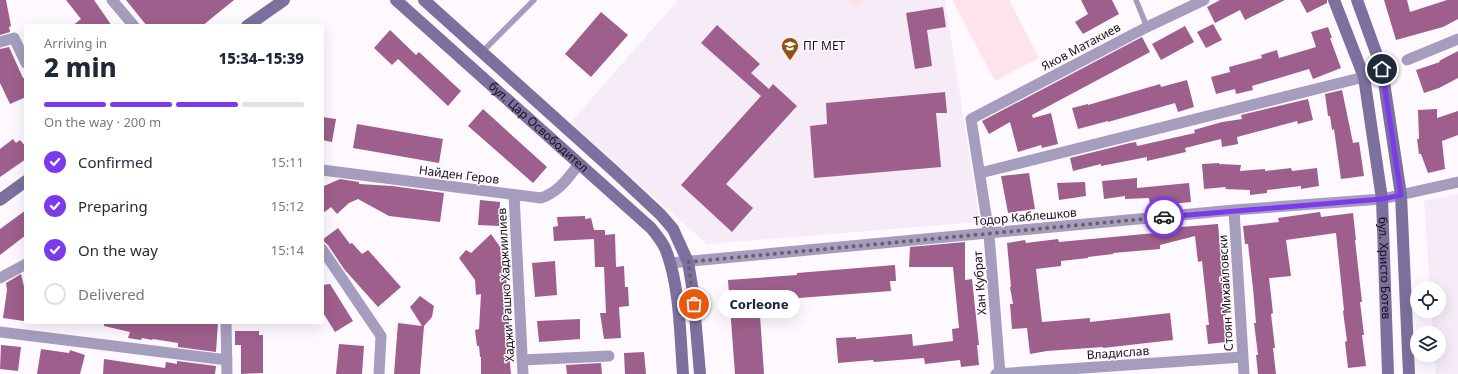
<!DOCTYPE html>
<html lang="en">
<head>
<meta charset="utf-8">
<style>
	body { margin:0; font-family:"Noto Sans",sans-serif; background:#f2f2f3; color:#1f2937; height:100vh; display:flex; flex-direction:column; font-size:15px; white-space:nowrap }
	* { box-sizing:border-box; margin:0 }
	p { font-size:13px; color:#747a83 }
	.icon { flex:none; width:22px; height:22px; fill:none; stroke:currentColor; stroke-width:2; stroke-linecap:round; stroke-linejoin:round }
	.map { position:relative; flex:1; overflow:hidden }
	.panel { position:absolute; left:24px; top:24px; width:300px; height:300px; display:flex; flex-direction:column; background:#fff; border-radius:4px; box-shadow:0 4px 16px #0002 }
	.panel>* { flex:none }
	.fabs { position:absolute; left:1410px; top:282px; display:grid; gap:8px }
	.fabs a { display:grid; place-items:center; width:36px; height:36px; border-radius:50%; background:#fff; box-shadow:0 4px 16px #0002; font-size:20px }
	.pin { position:absolute; display:grid; place-items:center; width:34px; height:34px; color:#fff; margin:-17px; border:2px solid #fff; border-radius:50%; box-shadow:0 1px 4px #0007 }
	.courier { position:absolute; display:grid; place-items:center; width:40px; height:40px; margin:-20px; border:3px solid #7c3aed; border-radius:50%; background:#fff; color:#222; box-shadow:0 1px 5px #0007 }
	.bubble { position:absolute; height:28px; border-radius:14px; background:#fff; box-shadow:0 4px 16px #0002; font-size:13px; font-weight:800; line-height:28px; text-align:center }
	.summary em { font-style:normal; font-weight:800 }
	.summary div { display:flex; flex-direction:column-reverse }
	.summary { display:flex; align-items:center; justify-content:space-between; height:68px; padding:0 20px }
	h1 { font-size:26px; font-weight:800; line-height:30px }
	.bar { display:grid; grid-template-columns:repeat(4,1fr); gap:6px 4px; align-content:center; height:48px; padding:0 20px }
	.bar i { height:5px; border-radius:3px; background:#e0e1e3 }
	.bar .on { background:#7c3aed }
	.bar p { grid-column:span 4 }
	ol { padding:0 20px; list-style:none }
	li { display:flex; align-items:center; gap:12px; height:44px }
	li p { margin-inline-start:auto }
	li .icon { padding:4px; border-radius:50%; background:#7c3aed; color:#fff; stroke-width:4 }
	li:last-child { color:#747a83 }
	li i { width:22px; height:22px; border:2px solid #e0e1e3; border-radius:50% }
	.map>svg:first-child { display:block }
	.built { fill:#f5ecf8 }
	.green { fill:#ffe3ea }
	.building { fill:#9e5f8c }
	.lines { fill:none; stroke-linecap:round; stroke-linejoin:round }
	.lane { stroke:#a59dbd; stroke-width:5.5 }
	.street { stroke:#a59dbd; stroke-width:11 }
	.secondary { stroke:#7c709e; stroke-width:12 }
	.done { stroke:#666267; stroke-width:4; stroke-dasharray:0 7.2 }
	.route { stroke:#7c3aed; stroke-width:5 }
	.labels { text-anchor:middle; stroke-width:3; stroke-linejoin:round; paint-order:stroke }
	.poi-label { font-size:12px; fill:#141015; stroke:#fdf9ff; text-anchor:start }
	.street-label { font-size:12px; fill:#141015; stroke:#fdf9ff }
</style>
</head>
<body>
<div class="map">
<svg width="1458" height="374" viewBox="0 0 1458 374">
	<rect width="100%" height="100%" fill="#fdf9ff"/>
	<path class="built" d="M678,0H945L980,222L707,244L570,123Z
		M1458,194V374H1436L1434,355H1439V333H1433L1431,311H1439V289H1430L1424,201Z"/>
	<path class="green" d="M846,0H865L856,9Z
		M952,0H1009L1039,58L995,81Z"/>
	<path class="building" d="M0,0H6L11,26L9,27L10,32L0,35Z
		M66,0H94L112,26H72L81,19Z
		M126,0H234L202,26H147Z
		M1081,0H1112L1119,14L1083,34L1075,22L1088,14Z
		M1220,0H1285L1245,20L1240,10L1215,23L1207,7Z
		M1300,0H1327V3L1307,13Z
		M1384,0H1407L1410,12L1447,0H1458V19L1443,27L1396,40Z
		M943,7L946,27L927,30L932,66L915,69L906,13Z
		M601,12L628,35L591,77L565,54Z
		M1213,24L1222,40L1206,48L1197,32Z
		M717,25L760,64L751,73L769,89L773,84L797,106L726,184L753,208L732,232L681,185L761,96L701,43Z
		M1185,26L1194,42L1161,60L1152,44Z
		M1328,27L1332,38H1330L1341,68L1313,79L1309,69L1252,86L1253,90L1236,94L1235,89L1216,94L1211,77L1230,72L1229,67L1262,58L1261,55L1277,50L1279,58L1316,47L1311,32Z
		M390,30L416,55L419,52L461,91L448,106L398,59L392,65L374,48Z
		M1142,37L1150,52L1032,115L1033,118L1051,113L1058,144L1042,148L1041,145L1018,152L1010,122L989,134L982,121Z
		M9,47L23,78L26,77V97L10,104L0,83V49Z
		M1458,51V78L1439,88L1424,93L1416,70L1440,62L1439,61Z
		M1187,80L1194,107L1178,112L1175,103L1108,122V121L1078,129L1072,108L1088,104V105L1160,84L1161,87Z
		M1342,90L1353,143L1359,142L1364,176L1341,179L1334,129L1332,130L1330,116H1328L1325,94Z
		M945,92L947,113H936L941,167L814,178L810,126L827,124L826,103Z
		M1308,99L1313,120L1298,124L1297,121L1237,137L1238,144L1222,147L1221,139L1185,148L1186,152L1147,161V157L1101,166V164L1073,171L1070,158L1130,143L1136,142L1137,146L1195,133L1194,130L1222,122L1242,119L1241,115Z
		M483,109L547,167L533,183L468,126Z
		M1437,109V118L1458,111V135L1442,141L1445,169L1428,173L1421,154H1419L1417,139H1419L1418,110Z
		M322,117L336,119L332,142L322,140Z
		M357,124L443,139L439,163L353,148Z
		M13,139L16,143L20,140L26,147V159L0,177V149Z
		M1219,163V164L1241,165L1240,171L1265,169V171L1291,168L1292,171L1317,168L1319,186L1301,189V186L1267,190V193L1250,195V190L1225,189L1226,187L1204,189L1202,164Z
		M1029,173L1035,209L1008,213L1001,176Z
		M1137,178V188L1189,183L1191,202L1150,206L1149,198L1125,199V196L1104,199L1102,181Z
		M340,179L359,182V184L392,186L444,193L440,222L389,216L358,199L349,203L337,214L331,207L322,214V187Z
		M1085,182L1086,196L1059,200L1057,183Z
		M480,200L500,202L499,226L478,225Z
		M26,210V235L0,255V229Z
		M1320,212L1321,217L1353,213L1356,240H1355L1362,302H1360L1364,335H1362L1366,366L1348,368L1345,342L1347,341L1343,311L1344,310L1336,233L1286,240L1291,276L1269,278L1273,313L1271,314L1275,348H1273L1276,374H1258L1256,355H1258L1254,323H1256L1253,288L1248,244H1245L1243,226L1279,222L1278,218Z
		M585,216V219L591,218L594,230H605V235L615,234L616,267L624,266L625,287H628L629,306L619,307L621,338L604,339L600,313H606L604,267H595L594,239L554,241L553,227L558,226L557,217Z
		M1181,224V227L1218,224L1226,315L1223,316L1226,342L1208,344L1206,325H1209L1202,261L1198,262L1195,236L1160,245V249L1113,253V254L1088,257V258L1061,261V266L1036,269L1042,322L1090,318V322L1170,313L1173,340L1103,348V347L1047,351L1030,354L1027,328L1012,329L1010,304H1013L1010,287H1011L1007,243L1025,240L1026,243L1058,239L1059,242L1166,232L1165,228Z
		M338,228L350,244L352,243L362,254L368,250L401,287L378,307L344,269L328,245L322,240Z
		M491,234L505,254L509,324L512,344V353H509L511,374H481V357H480L479,346H477L475,330L479,329L481,294L476,295L475,280L459,258L466,250L471,253Z
		M965,242V280L972,279L979,345H977L979,365L961,367L960,360L925,364L924,358L874,362L873,360L838,363L836,338L856,337V339L912,334L913,346L953,341L952,329L959,328L953,267H909L910,247Z
		M555,261L557,295L535,297L532,263Z
		M895,265L896,281H890L891,291L759,301L764,374H735L728,280L797,275V273Z
		M21,274L26,295L24,321L3,318L7,290L6,283Z
		M330,284L353,321L335,332L322,311V285Z
		M420,296L434,306L432,317L424,326L420,374H394L398,323L422,326L410,307Z
		M580,319V339L539,342L537,321Z
		M104,322H218L216,352L178,347V343L153,339L152,340L142,338L141,340L128,338L130,332L104,326Z
		M235,331H259V335H263V373L241,374V345H235Z
		M339,344L364,346L362,374H336Z
		M1,345L21,347L18,371L0,369Z
		M41,349L69,353L70,350L85,355L80,374H37Z
		M644,352L646,374H625L624,353Z
		M104,359L165,368L166,362L177,364V361L216,366L215,374H103Z
		M601,363L602,374H567L566,365Z"/>
	<g class="lines">
		<path class="lane" d="M1136,0L1147,27
			M482,52L534,0"/>
		<path class="street" d="M112,0L134,26
			M0,42L14,38L26,63
			M1407,60L1458,39
			M322,170L541,198C559,192 568,178 579,164
			M980,173L1364,77
			M514,195L523,374
			M1234,210L1244,374
			M322,249L381,336L379,374
			M670,263L1234,210L1382,199L1458,182
			M0,278L26,264
			M226,322L227,374
			M0,332L227,360
			M522,360L609,356
			M996,374L1243,357
			M1000,374L989,234L971,119L1147,27L1204,0"/>
		<g class="secondary">
			<path id="s1" d="M396,0L651,228C656,234 661,240 665,248C680,284 680,335 683,374"/>
			<path d="M424,0L614,171L661,215L673,229L688,262L693,292L700,374"/>
			<path id="s2" d="M1334,0L1364,77L1382,199L1388,374"/>
			<path d="M1357,0L1382,69L1401,195L1409,374"/>
			<path d="M247,26L284,0"/>
			<path d="M0,200L26,181"/>
		</g>
	</g>
	<g class="lines">
		<path class="done" d="M694,304L688,262L1164,217"/>
		<path class="route" d="M1164,217L1382,199L1401,195L1382,69"/>
	</g>
	<defs>
		<symbol id="school-pin" viewBox="-11 -11 22 30"><path d="M0 17L-7.5 6A9.5 9.5 0 1 1 7.5 6Z" fill="#8d530e" stroke="#fdf9ff"/><path d="M0-5L7-2L0 1L-7-2ZM-4 1L0 2.5L4 1V4Q0 6-4 4Z" fill="#fff"/></symbol>
	</defs>
	<g fill-rule="evenodd">
		<use href="#school-pin" x="780" y="36" width="20" height="27"/>
	</g>
	<g class="labels">
		<g class="poi-label">
			<text x="803" y="50">ПГ МЕТ</text>
		</g>
		<g class="street-label">
			<text transform="translate(1081 47) rotate(-28)" y="4">Яков Матакиев</text>
			<text dy="4" stroke="none"><textPath href="#s1" startOffset="191">бул. Цар Освободител</textPath></text>
			<text transform="translate(459 175) rotate(7)" y="4">Найден Геров</text>
			<text transform="translate(1025 217) rotate(-5)" y="4">Тодор Каблешков</text>
			<text dy="4" stroke="none"><textPath href="#s2" startOffset="275">бул. Христо Ботев</textPath></text>
			<text transform="translate(980 283) rotate(-94)" y="4">Хан Кубрат</text>
			<text transform="translate(506 285) rotate(-93)" y="4">Хаджи Рашко Хаджиилиев</text>
			<text transform="translate(1226 293) rotate(-93)" y="4">Стоян Михайловски</text>
			<text transform="translate(1118 353) rotate(-4)" y="4">Владислав</text>
		</g>
	</g>
</svg>
<div class="fabs">
<a><svg class="icon" aria-label="locate" viewBox="0 0 24 24"><circle cx="12" cy="12" r="6"/><path d="M12 2v4M12 18v4M2 12h4M18 12h4"/></svg></a>
<a><svg class="icon" aria-label="layers" viewBox="0 0 24 24"><path d="M12 4l9 5-9 5-9-5zM3 14l9 5 9-5"/></svg></a>
</div>
<div class="pin" style="left:694px;top:304px;background:#ea580c"><svg class="icon" aria-label="bag" viewBox="0 0 24 24"><path d="M5 8h14l-1 12H6zM9 8a3 3 0 0 1 6 0"/></svg></div>
<div class="pin" style="left:1382px;top:69px;background:#1f2937"><svg class="icon" aria-label="home" viewBox="0 0 24 24"><path d="M3 11l9-7 9 7M6 9v11h12V9"/></svg></div>
<div class="courier" style="left:1164px;top:217px"><svg class="icon" aria-label="car" viewBox="0 0 24 24"><path d="M5 17H2v-5l4-1 3-4h7l3 4 3 1v5h-3M9 17h6M6 11h13"/><circle cx="7" cy="17" r="2"/><circle cx="17" cy="17" r="2"/></svg></div>
<div class="bubble" style="left:718px;top:290px;width:82px">Corleone</div>
<section class="panel">
<div class="summary"><div><h1>2 min</h1><p>Arriving in</p></div><em>15:34–15:39</em></div>
<div class="bar"><i class="on"></i><i class="on"></i><i class="on"></i><i></i><p>On the way · 200 m</p></div>
<ol>
<li><svg class="icon" aria-label="check" viewBox="0 0 24 24"><path d="M5 12l5 5 9-10"/></svg>Confirmed<p>15:11</p></li>
<li><svg class="icon" aria-label="check" viewBox="0 0 24 24"><path d="M5 12l5 5 9-10"/></svg>Preparing<p>15:12</p></li>
<li><svg class="icon" aria-label="check" viewBox="0 0 24 24"><path d="M5 12l5 5 9-10"/></svg>On the way<p>15:14</p></li>
<li><i></i>Delivered</li>
</ol>
</section>
</div>
</body>
</html>
